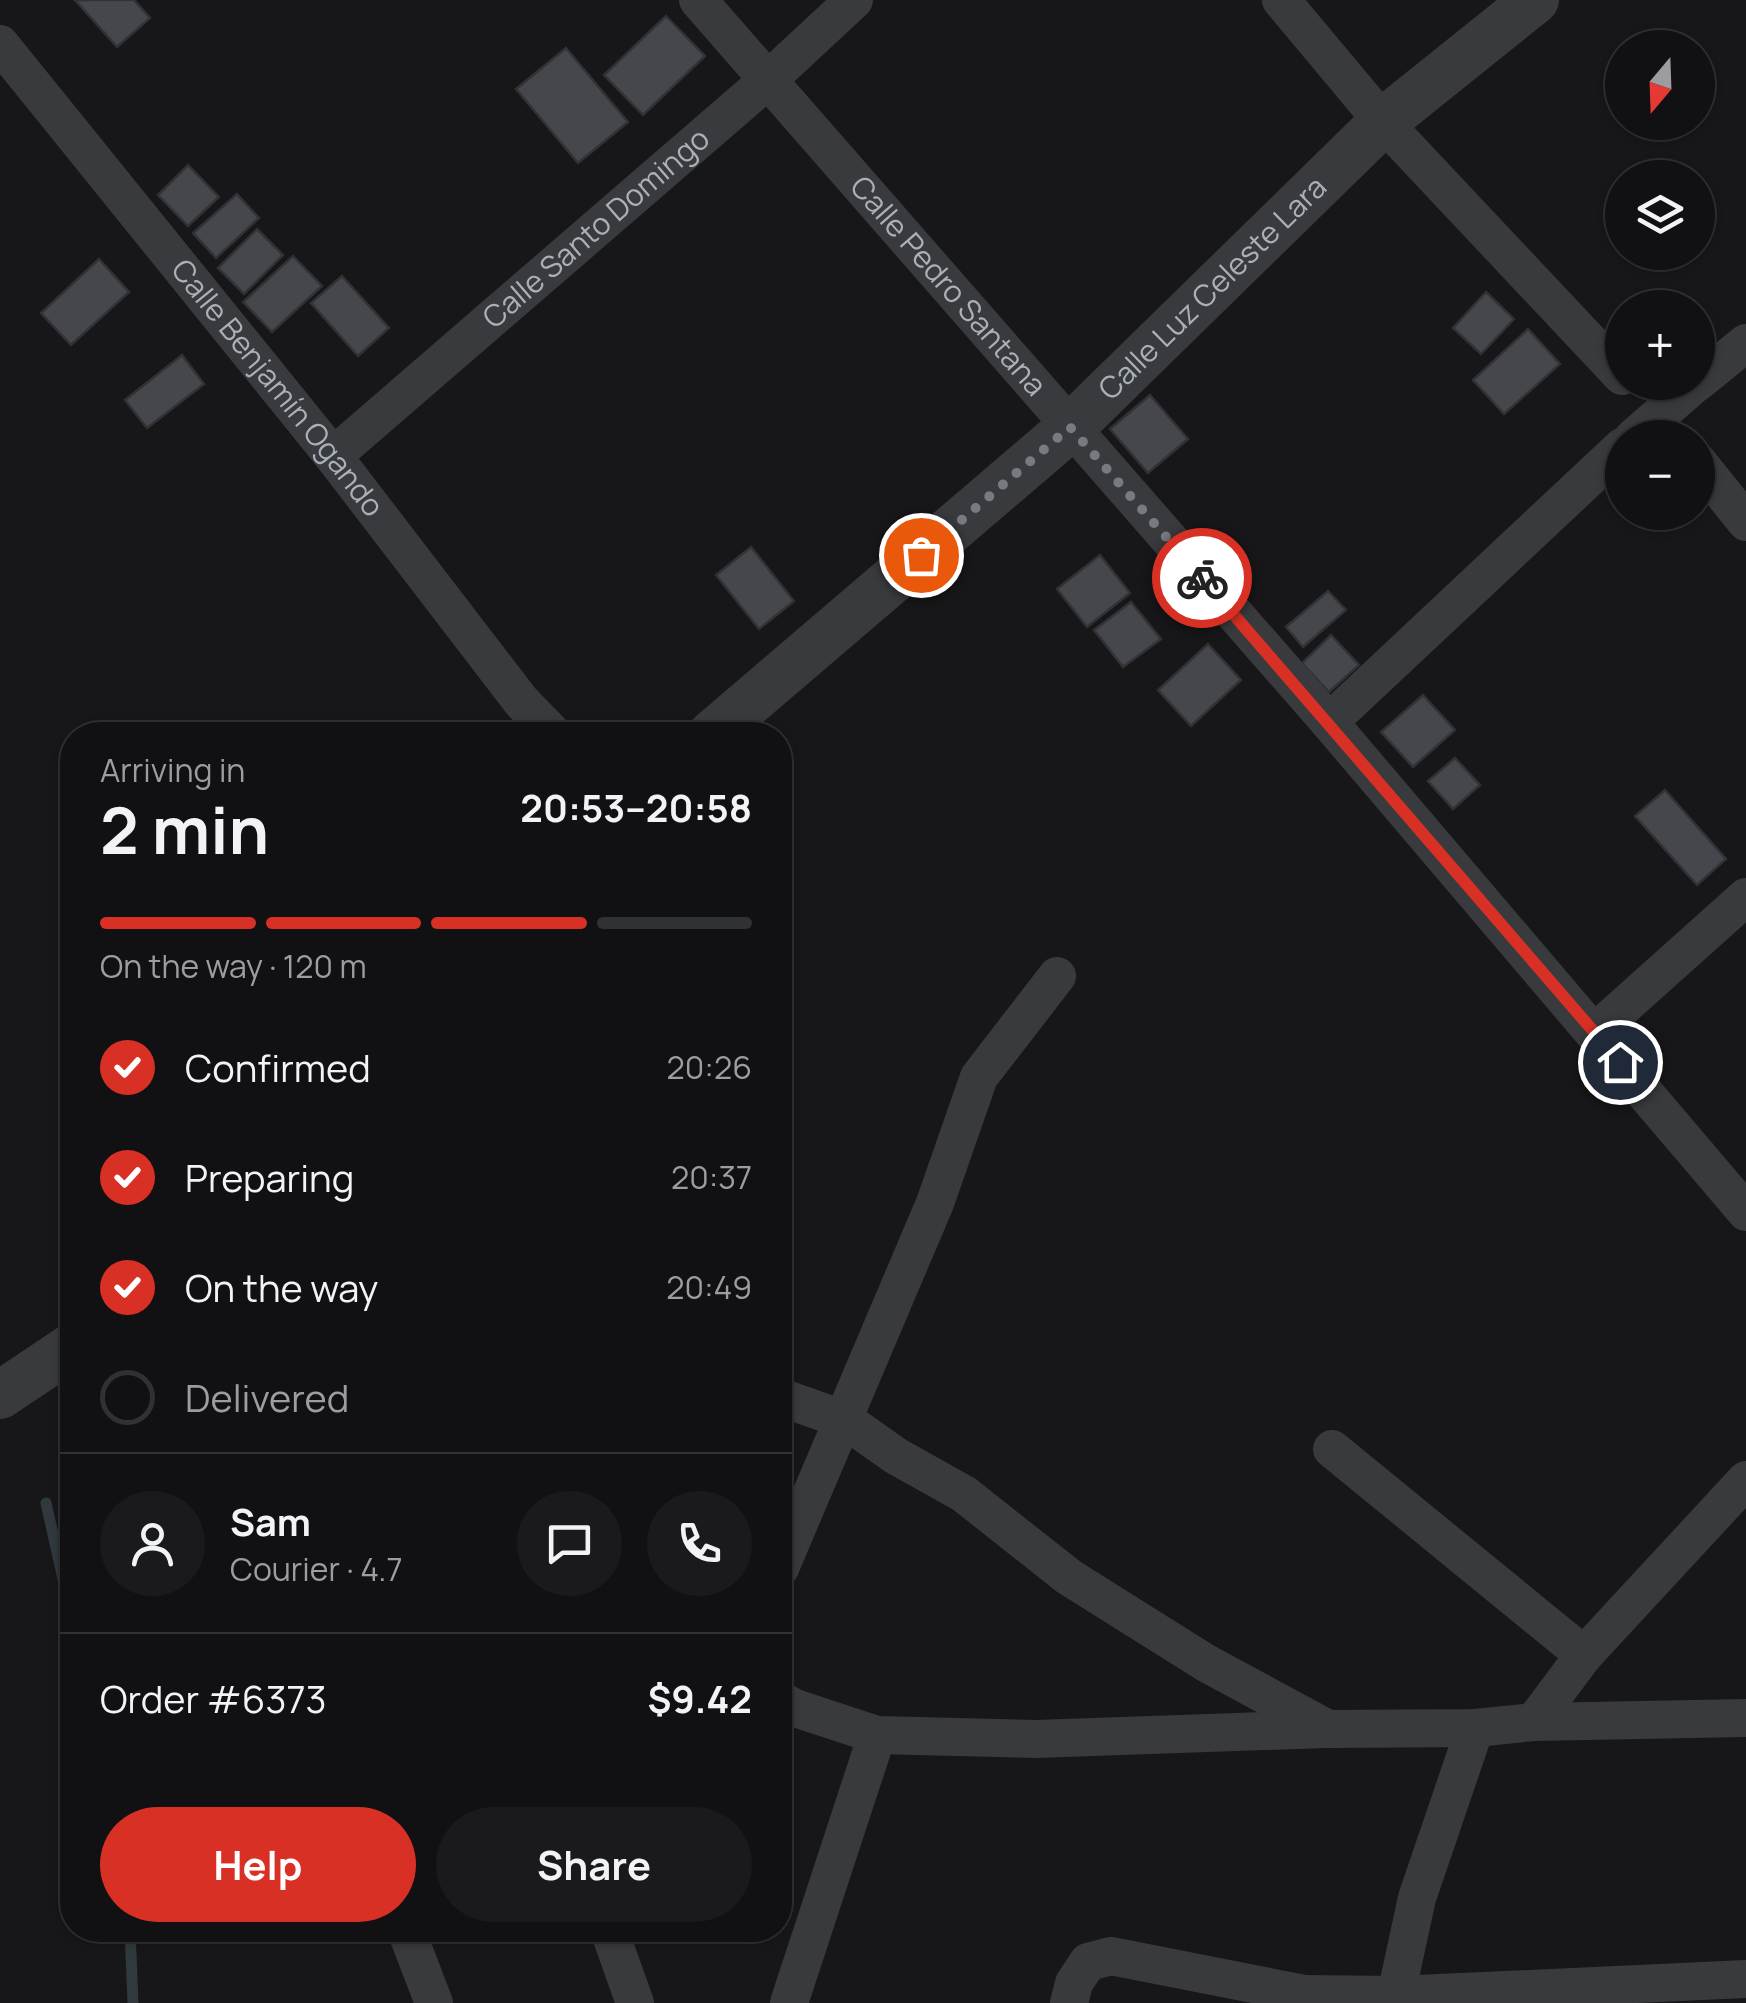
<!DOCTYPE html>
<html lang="en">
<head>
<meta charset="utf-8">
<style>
	body { margin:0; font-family:Manrope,sans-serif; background:#1a1a1c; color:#f1f3f6; height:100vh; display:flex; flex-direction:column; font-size:38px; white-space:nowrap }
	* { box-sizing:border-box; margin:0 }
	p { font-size:32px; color:#9c9da0 }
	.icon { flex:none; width:55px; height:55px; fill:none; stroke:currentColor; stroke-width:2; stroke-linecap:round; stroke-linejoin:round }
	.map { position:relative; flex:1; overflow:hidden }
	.details { position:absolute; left:60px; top:722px; width:732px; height:1220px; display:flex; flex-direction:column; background:#111113; border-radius:40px; box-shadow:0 2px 8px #0004,0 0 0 2px #303133 }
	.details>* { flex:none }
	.needle { width:65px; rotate:199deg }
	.tools { position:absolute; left:1605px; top:30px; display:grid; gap:20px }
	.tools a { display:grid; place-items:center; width:110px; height:110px; border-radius:50%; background:#111113; box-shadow:0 2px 8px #0004,0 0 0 2px #303133; font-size:50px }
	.pin { position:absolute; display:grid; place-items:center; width:85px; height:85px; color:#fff; margin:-42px; border:5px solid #fff; border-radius:50%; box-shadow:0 2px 10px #0007 }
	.courier { position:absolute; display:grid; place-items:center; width:100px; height:100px; margin:-50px; border:8px solid #d93025; border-radius:50%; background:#fff; color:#222; box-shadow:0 2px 12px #0007 }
	.summary em { font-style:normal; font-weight:700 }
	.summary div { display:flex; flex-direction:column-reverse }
	.summary { display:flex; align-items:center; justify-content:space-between; height:170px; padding:0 40px }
	h1 { font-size:65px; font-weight:700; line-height:75px }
	.bar { display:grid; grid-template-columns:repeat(4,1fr); gap:15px 10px; align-content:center; height:120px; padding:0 40px }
	.bar i { height:12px; border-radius:8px; background:#303133 }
	.bar .selected { background:#d93025 }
	.bar p { grid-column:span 4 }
	.line { display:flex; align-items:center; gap:25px; padding:0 40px; border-top:2px solid #303133 }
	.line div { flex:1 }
	.round { display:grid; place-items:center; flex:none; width:105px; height:105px; border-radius:52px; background:#1a1a1c }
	ol { padding:0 40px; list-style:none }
	li { display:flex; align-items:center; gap:30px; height:110px }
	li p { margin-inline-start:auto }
	li .icon { padding:10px; border-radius:50%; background:#d93025; color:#fff; stroke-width:4 }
	li:last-child { color:#9c9da0 }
	li i { width:55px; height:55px; border:5px solid #303133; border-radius:50% }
	.button { display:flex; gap:20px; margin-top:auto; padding:20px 40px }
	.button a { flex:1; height:115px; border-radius:60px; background:#d93025; color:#fff; font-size:40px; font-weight:700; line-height:115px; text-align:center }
	.button a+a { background:#1a1a1c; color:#f1f3f6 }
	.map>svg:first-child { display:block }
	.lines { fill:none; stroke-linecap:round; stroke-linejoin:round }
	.stream { stroke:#30393e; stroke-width:11 }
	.building { fill:#46474c; stroke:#313235; stroke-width:2.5 }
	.minor { stroke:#383a3d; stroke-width:38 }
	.tertiary { stroke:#383a3d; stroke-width:48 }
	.done { stroke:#777a80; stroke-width:10; stroke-dasharray:0 18 }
	.route { stroke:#d93025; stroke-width:12 }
	.labels { text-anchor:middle; stroke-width:8; stroke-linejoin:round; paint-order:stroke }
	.street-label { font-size:30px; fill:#aab0b8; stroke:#121214 }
</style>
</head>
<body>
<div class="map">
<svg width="1746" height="2003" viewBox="0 0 1746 2003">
	<rect width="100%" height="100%" fill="#171719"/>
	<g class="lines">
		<path class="stream" d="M46,1503L72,1619
			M130,1930L133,2003"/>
	</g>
	<path class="building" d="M75,0H134L150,18L117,47Z
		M666,16L705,56L643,115L604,75Z
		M566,48L628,122L578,163L516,89Z
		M188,165L219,197L188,226L158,195Z
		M237,194L259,218L216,258L193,233Z
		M257,229L283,255L244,294L218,268Z
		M293,256L322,286L272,332L243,302Z
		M99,259L129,292L71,345L41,313Z
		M342,276L389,328L358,356L311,303Z
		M1486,292L1514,319L1481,354L1453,328Z
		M1528,329L1560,364L1504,414L1473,380Z
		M182,355L204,384L147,428L125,400Z
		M1150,395L1188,439L1148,473L1110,429Z
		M751,547L794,601L759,629L716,575Z
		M1100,555L1130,593L1087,627L1057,589Z
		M1328,591L1346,610L1303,647L1286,627Z
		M1131,602L1161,639L1123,667L1094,630Z
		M1331,635L1359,665L1329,692L1302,663Z
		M1208,644L1241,680L1191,726L1158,690Z
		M1423,695L1455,730L1413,767L1381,732Z
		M1455,758L1480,785L1453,809L1428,781Z
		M1665,790L1726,859L1697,885L1635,816Z"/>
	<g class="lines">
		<g class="minor">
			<path id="s1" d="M698,0L1329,722L1746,1212"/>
			<path d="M1281,0L1383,122L1622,376"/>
			<path id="s2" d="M0,44L333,456L521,701L554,735"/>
			<path d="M1698,382L1746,343"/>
			<path d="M1633,438L1697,382"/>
			<path id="s3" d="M333,456L769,79L854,0"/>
			<path d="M1698,462L1746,522"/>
			<path d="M1329,722L1622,447"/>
			<path d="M1594,1033L1746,897"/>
			<path d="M780,1397L845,1420L896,1456L964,1494L1069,1577L1206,1663L1328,1729L1475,1728L1534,1722L1746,1718"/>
			<path d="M1332,1449L1584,1655"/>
			<path d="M780,1568L935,1203L979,1077L1057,976"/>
			<path d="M780,1700L795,1708L877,1735L1036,1739L1325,1729"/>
			<path d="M1534,1722L1584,1655L1746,1480"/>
			<path d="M406,1930L434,2003"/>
			<path d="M609,1930L635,2003"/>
			<path d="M1396,1995L1746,1979"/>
			<path d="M789,2003L877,1735"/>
			<path d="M1069,2003L1074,1983L1088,1962L1111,1956L1304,1994"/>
			<path d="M1303,2003L1304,1994L1396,1995L1417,1898L1475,1728"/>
		</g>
		<g class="tertiary">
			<path id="s4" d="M711,735L1071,427L1383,122L1535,0"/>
			<path d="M0,1395L72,1347"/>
		</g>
	</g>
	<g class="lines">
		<path class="done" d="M921,555L1070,427L1202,578"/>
		<path class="route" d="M1202,578L1620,1062"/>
	</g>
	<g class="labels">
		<g class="street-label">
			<text dy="10" stroke="none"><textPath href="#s3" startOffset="348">Calle Santo Domingo</textPath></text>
			<text dy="10" stroke="none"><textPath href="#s1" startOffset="380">Calle Pedro Santana</textPath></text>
			<text dy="10" stroke="none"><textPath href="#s4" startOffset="672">Calle Luz Celeste Lara</textPath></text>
			<text dy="10" stroke="none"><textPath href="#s2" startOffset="442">Calle Benjamín Ogando</textPath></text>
		</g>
	</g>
</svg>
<div class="tools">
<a><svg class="needle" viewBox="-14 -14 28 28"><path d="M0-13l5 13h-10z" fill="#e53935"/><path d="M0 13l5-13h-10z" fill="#9c9da0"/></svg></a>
<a><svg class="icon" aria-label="layers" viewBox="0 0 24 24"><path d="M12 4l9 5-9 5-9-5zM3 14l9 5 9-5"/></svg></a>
<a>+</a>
<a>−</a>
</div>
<div class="pin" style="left:921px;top:555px;background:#ea580c"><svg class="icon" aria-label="bag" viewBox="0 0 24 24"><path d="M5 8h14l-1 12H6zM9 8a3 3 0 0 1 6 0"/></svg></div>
<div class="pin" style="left:1620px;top:1062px;background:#1f2937"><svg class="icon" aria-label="home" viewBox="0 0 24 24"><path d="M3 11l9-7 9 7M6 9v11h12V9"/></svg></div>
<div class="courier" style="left:1202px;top:578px"><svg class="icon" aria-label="bike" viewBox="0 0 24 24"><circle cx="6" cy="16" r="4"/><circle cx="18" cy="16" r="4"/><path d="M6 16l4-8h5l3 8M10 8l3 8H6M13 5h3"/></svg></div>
<section class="details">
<div class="summary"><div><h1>2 min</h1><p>Arriving in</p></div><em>20:53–20:58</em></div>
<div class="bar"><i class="selected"></i><i class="selected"></i><i class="selected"></i><i></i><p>On the way · 120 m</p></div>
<ol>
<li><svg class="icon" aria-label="check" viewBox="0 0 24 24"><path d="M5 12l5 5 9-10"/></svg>Confirmed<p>20:26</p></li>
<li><svg class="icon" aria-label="check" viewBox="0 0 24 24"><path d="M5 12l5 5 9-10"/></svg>Preparing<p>20:37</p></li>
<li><svg class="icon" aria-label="check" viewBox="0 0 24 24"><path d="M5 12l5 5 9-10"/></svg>On the way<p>20:49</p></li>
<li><i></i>Delivered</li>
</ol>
<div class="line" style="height:180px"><a class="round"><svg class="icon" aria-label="person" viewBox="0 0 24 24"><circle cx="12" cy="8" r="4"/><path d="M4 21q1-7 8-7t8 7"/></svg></a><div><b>Sam</b><p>Courier · 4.7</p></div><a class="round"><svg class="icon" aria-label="chat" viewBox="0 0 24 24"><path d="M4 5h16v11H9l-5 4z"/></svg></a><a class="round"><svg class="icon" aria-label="phone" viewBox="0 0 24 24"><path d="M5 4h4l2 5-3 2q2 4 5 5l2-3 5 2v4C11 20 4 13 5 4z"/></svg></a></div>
<div class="line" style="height:130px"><div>Order #6373</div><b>$9.42</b></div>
<div class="button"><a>Help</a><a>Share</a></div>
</section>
</div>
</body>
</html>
